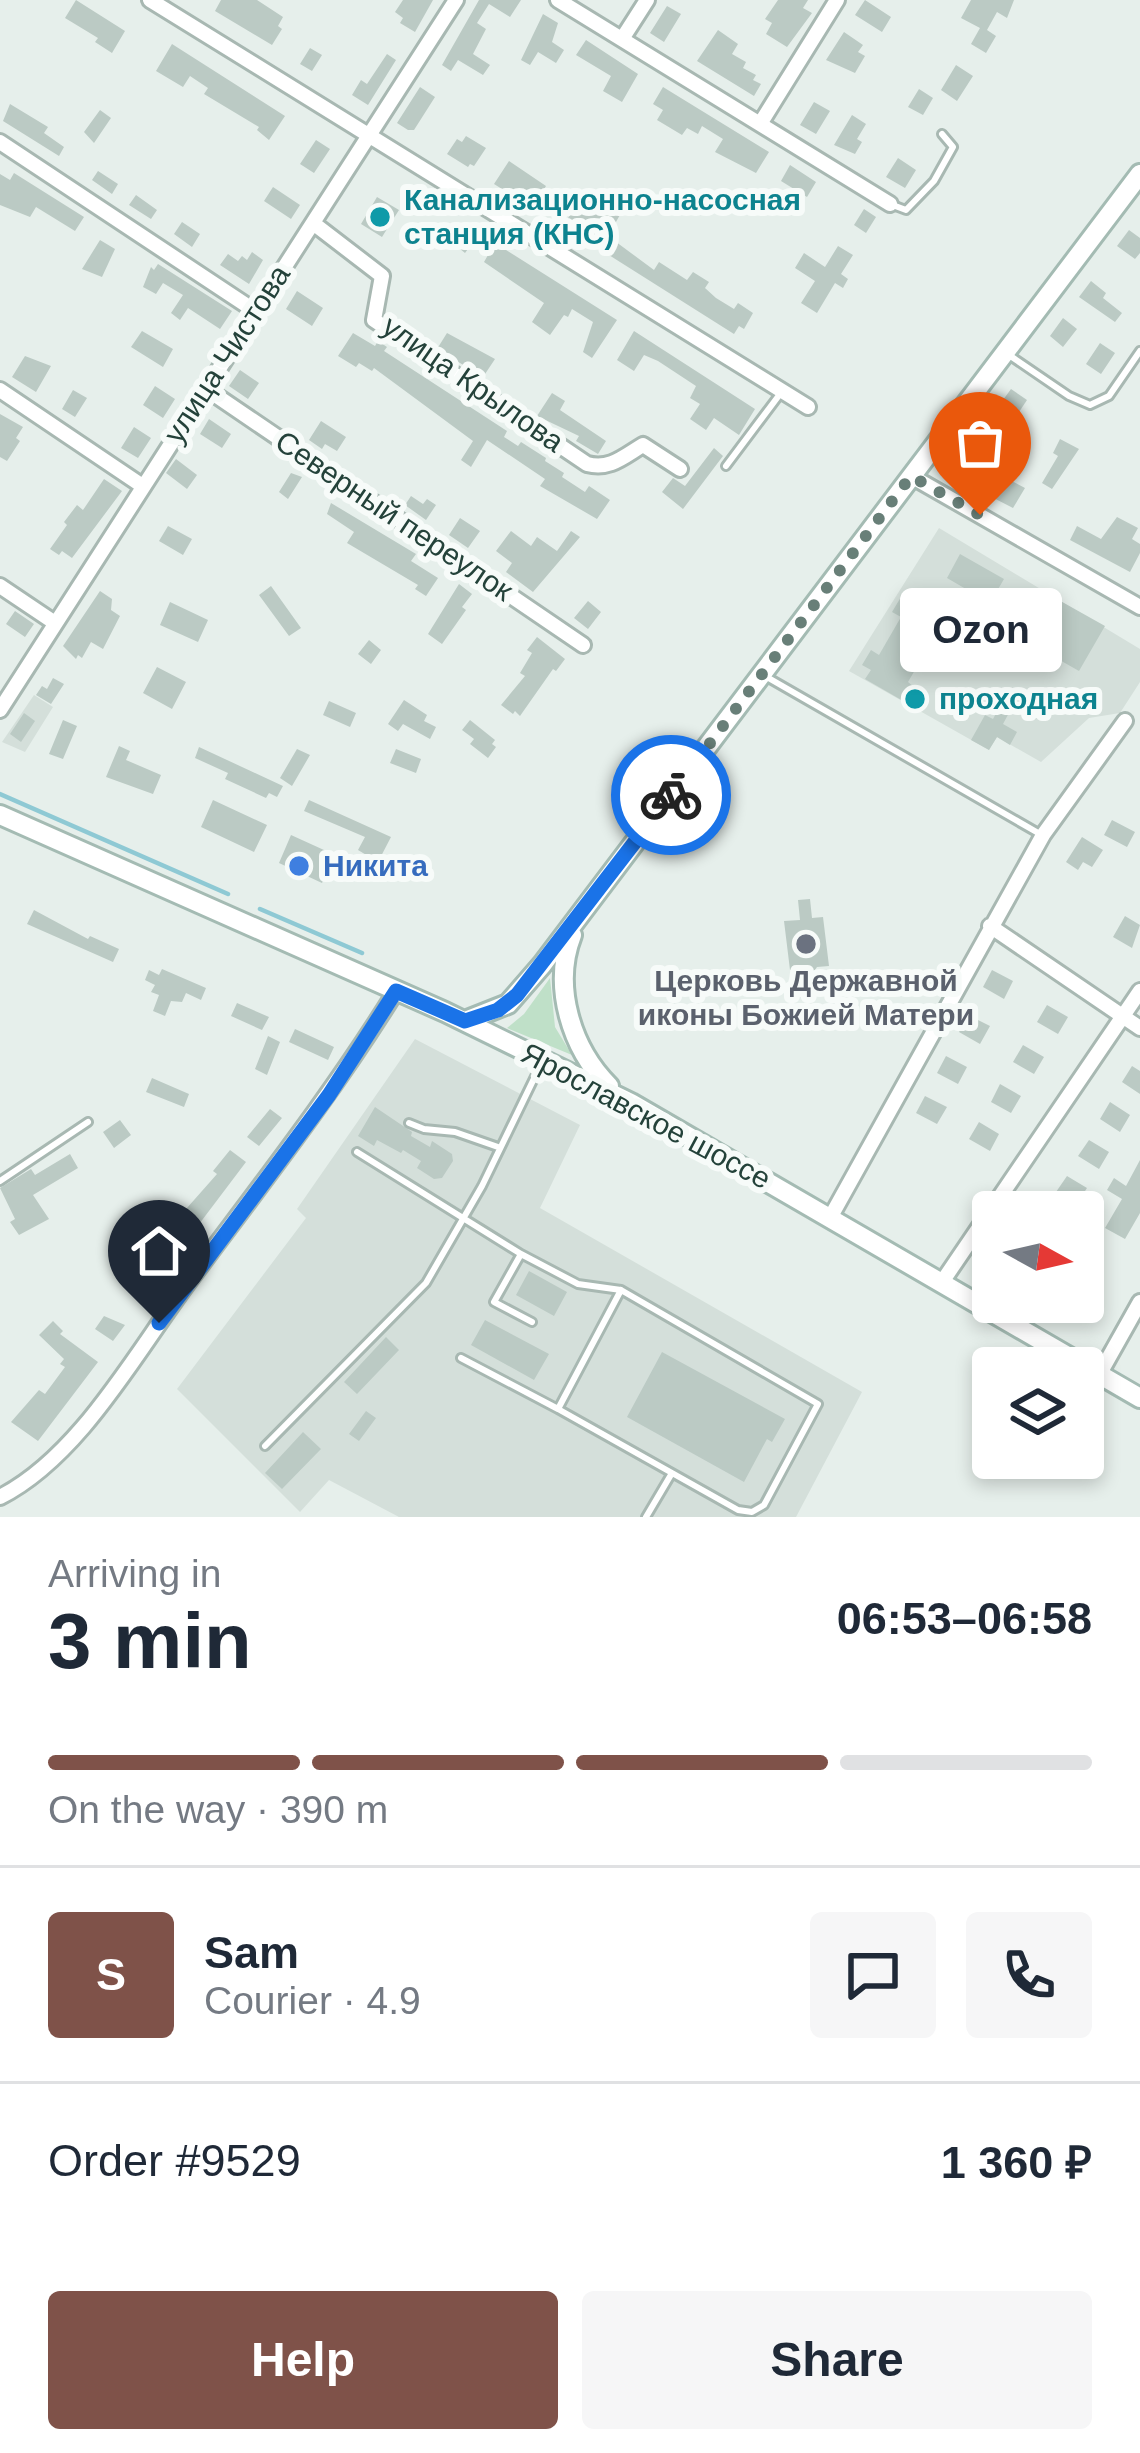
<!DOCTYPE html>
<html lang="en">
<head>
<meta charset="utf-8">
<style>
	body { margin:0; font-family:Helvetica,sans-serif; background:#f6f6f7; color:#1f2937; height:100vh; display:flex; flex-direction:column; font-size:45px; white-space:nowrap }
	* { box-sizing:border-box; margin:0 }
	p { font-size:39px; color:#747a83 }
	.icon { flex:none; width:66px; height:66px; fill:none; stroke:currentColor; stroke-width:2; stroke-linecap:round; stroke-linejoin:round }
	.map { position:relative; height:1517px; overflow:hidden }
	.panel { display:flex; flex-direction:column; background:#fff; flex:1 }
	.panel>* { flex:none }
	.needle { width:78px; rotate:98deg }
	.tools { position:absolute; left:972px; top:1191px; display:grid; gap:24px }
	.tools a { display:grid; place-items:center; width:132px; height:132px; border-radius:12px; background:#fff; box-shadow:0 6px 18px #0003; font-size:60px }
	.pin { position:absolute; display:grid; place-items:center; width:102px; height:102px; color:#fff; margin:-123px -51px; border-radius:50% 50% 50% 0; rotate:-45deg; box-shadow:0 0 12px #0007 }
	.pin .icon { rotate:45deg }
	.courier { position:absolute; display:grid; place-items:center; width:120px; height:120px; margin:-60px; border:9px solid #1a73e8; border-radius:50%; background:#fff; color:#222; box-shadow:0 3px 15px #0007 }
	.bubble { position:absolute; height:84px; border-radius:12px; background:#fff; box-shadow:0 6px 18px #0003; font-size:39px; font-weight:600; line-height:84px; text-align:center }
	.summary em { font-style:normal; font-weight:600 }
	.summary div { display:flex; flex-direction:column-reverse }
	.summary { display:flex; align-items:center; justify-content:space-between; height:204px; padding:0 48px }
	h1 { font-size:78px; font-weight:600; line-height:90px }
	.bar { display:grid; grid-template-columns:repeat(4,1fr); gap:18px 12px; align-content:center; height:144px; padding:0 48px }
	.bar i { height:15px; border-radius:9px; background:#e0e1e3 }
	.bar .selected { background:#7f5249 }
	.bar p { grid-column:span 4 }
	.line { display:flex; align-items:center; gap:30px; padding:0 48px; border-top:3px solid #e0e1e3 }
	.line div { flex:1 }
	.round { display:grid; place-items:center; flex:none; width:126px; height:126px; border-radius:12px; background:#f6f6f7 }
	.button { display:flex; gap:24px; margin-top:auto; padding:24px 48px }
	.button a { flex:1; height:138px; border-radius:12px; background:#7f5249; color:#fff; font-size:48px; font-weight:600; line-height:138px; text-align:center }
	.button a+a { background:#f6f6f7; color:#1f2937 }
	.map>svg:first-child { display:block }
	.built { fill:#d4dfda }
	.green { fill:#bfe0c8 }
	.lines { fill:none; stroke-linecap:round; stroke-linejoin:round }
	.stream { stroke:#8ec9d4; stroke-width:4.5 }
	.building { fill:#bbcac4 }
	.service-casing { stroke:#a8b8b2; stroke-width:12 }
	.minor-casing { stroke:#a8b8b2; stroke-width:20 }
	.secondary-casing { stroke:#a4bbb3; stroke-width:24 }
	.service { stroke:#fff; stroke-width:6 }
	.minor { stroke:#fff; stroke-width:14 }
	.secondary { stroke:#fff; stroke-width:18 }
	.done { stroke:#687f78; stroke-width:12; stroke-dasharray:0 21.6 }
	.route { stroke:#1a73e8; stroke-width:15 }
	.culture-dot { fill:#0f9aa8; stroke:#f7fbf9; stroke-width:4.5 }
	.shop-dot { fill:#3f7fe0; stroke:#f7fbf9; stroke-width:4.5 }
	.worship-dot { fill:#6b7280; stroke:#f7fbf9; stroke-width:4.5 }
	.labels { text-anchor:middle; stroke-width:12; stroke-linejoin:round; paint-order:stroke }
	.culture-label { font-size:30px; font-weight:bold; fill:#0d838f; stroke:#f7fbf9; text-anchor:start }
	.street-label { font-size:30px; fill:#24423a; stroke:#f7fbf9 }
	.shop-label { font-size:30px; font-weight:bold; fill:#366cbe; stroke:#f7fbf9; text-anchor:start }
	.worship-label { font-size:30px; font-weight:bold; fill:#5b616d; stroke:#f7fbf9 }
</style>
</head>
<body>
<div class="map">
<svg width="1140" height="1517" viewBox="0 0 1140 1517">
	<rect width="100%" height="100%" fill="#e6efeb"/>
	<path class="built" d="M939,528L1140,649V682L1120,713L1089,718L1041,762L997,737L989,750L849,671Z
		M34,695L53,707L25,752L2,742Z
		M415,1039L580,1125L540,1208L862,1392L796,1517H399L329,1480L300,1512L177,1389L306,1218L297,1209Z"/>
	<path class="green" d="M550,978L555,1027L572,1055L507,1028L524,1014Z"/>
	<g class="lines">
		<path class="stream" d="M0,794L228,894
			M260,909L362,953"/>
	</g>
	<path class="building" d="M76,0L125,31L112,53L95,42L98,38L65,18Z
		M221,0H257L283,17L278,26L282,29L272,45L215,11Z
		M403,0H433L415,32L400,23L403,18L395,12Z
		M479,0H521L510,17L489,4L477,23L486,29L473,54L490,65L483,75L458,60L451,71L442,65Z
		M778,0H808L803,8L812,13L787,47L766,34L772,23L765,19Z
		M865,0L891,17L882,32L855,15Z
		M971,0H1014L1007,18L997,12L987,30L996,36L986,53L971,44L980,28L961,18Z
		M667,6L681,14L664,42L650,33Z
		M543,14L558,23L552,42L564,50L556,63L538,52L530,65L521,60Z
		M718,30L738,44L732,54L746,62L743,68L756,75L753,80L761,84L754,96L697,61Z
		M844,32L863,45L858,52L865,56L855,73L826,60Z
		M586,40L638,74L622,102L603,91L611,76L576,55Z
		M172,44L285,116L269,140L257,130L259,127L204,94L208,88L190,76L183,87L156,71Z
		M310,48L322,55L312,71L300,64Z
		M387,54L396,60L368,105L352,95L361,80L367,84Z
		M956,65L973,76L957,101L941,90Z
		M420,87L435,97L414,130H408L397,123Z
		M663,87L769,152L756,173L715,152L723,139L702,126L698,134L687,128L682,135L657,120L663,110L653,104Z
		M919,89L933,98L923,115L908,107Z
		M814,102L830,111L816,134L800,125Z
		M10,104L48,127L44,133L64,147L59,156L3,121Z
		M100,110L111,118L94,143L84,132Z
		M852,115L866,124L857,139L862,142L855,154L834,145Z
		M466,136L486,148L474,166L470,164L468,167L447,154L457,139L462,142Z
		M316,140L330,149L314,173L300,164Z
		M898,158L916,170L905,188L886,177Z
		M509,161L546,186L542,193L549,198L540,213L494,184Z
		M790,165L816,182L807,197L781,181Z
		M98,171L118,184L112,194L92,180Z
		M14,173L84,217L75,231L36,207L30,217L0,205V174L10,180Z
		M273,187L300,205L291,219L264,201Z
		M617,190L629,199L608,236L654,270L659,262L687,280L693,272L709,282L705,288L716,298L734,309L738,303L753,313L744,329L739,326L734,334L563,226L575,207L579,210L584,202L601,212Z
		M136,195L157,210L151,219L129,205Z
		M377,197L399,210L382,237L361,224Z
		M864,209L876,217L866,233L854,225Z
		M182,222L200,234L192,247L174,234Z
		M469,225L479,234L465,253L454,244Z
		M1129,230L1140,238V253L1135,259L1117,246Z
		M100,240L115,249L102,277L82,269Z
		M495,243L617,320L592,358L583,352L593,322L572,309L568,317L564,315L550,335L532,322L544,303L484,262Z
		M838,246L853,255L841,274L848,279L843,288L835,283L817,313L801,303L815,281L795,268L804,253L825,267Z
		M252,252L263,260L249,284L220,265L228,254L238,261L242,256L247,260Z
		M158,264L232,311L220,329L188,308L180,320L171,313L183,295L163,283L156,294L143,287L151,267L154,270Z
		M1091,281L1106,293L1103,298L1122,313L1115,322L1079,297Z
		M297,291L323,308L312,326L286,309Z
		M1063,318L1077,329L1063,347L1050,336Z
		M142,331L173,349L163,367L131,347Z
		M634,331L755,409L739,435L714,418L706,430L690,419L700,404L690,398L696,386L658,361L644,355L634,371L617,360Z
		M353,333L375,346L378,341L387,347L384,351L507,431L504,437L518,446L521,442L546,458L545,461L564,473L562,477L585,492L589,486L610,500L597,519L540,486L545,479L487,440L471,467L461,460L473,441L374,368L372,371L359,363L356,367L338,356Z
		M447,333L495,359L483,377L437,349Z
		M1100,343L1115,353L1101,374L1086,364Z
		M25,356L51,366L36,392L12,377Z
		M240,370L259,383L248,399L229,386Z
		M155,386L175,399L163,418L143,405Z
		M1011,389L1027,400L1019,412L1003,400Z
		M73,390L87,398L75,417L62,409Z
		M552,393L565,401L560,410L606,441L598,454L576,441L579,436L537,416Z
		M0,414L23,427L16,438L20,441L7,461L0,457Z
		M209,419L231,434L222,448L200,434Z
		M321,421L346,437L337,451L325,444L322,449L309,440Z
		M134,427L151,438L138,458L121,448Z
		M1060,439L1079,449L1052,489L1042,483L1058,456L1053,453Z
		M714,448L723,456L683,509L662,492L673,478L685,486Z
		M176,459L197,475L187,489L166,473Z
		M965,460L984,471L975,486L956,475Z
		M291,473L302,477L288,499L279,492Z
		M1006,478L1025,488L1013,508L976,489L982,479L999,490Z
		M104,479L122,491L72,558L62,551L59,555L50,549L67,525L64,522L77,505L83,510Z
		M411,496L423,504L427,499L436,505L426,520L405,505Z
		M331,503L416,554L411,561L438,578L426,596L415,589L418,585L347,543L354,532L327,514Z
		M1117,517L1138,528L1132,539L1140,544V553L1130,572L1070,540L1077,526L1101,539Z
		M460,518L480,531L468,548L449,535Z
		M168,526L192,539L183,555L159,541Z
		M511,531L531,546L537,537L557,551L571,531L580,537L533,592L506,572L512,563L496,551Z
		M960,554L1004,579L990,603L947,578Z
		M459,584L472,594L462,607L466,610L442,644L428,634Z
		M271,586L301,628L289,636L259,595Z
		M1039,589L1105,626L1079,671L1014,634Z
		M100,591L112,599L111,610L120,616L103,649L91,642L82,658L78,655L76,659L63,646Z
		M915,592L949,612L943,622L976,641L969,654L936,634L908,682L925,696L917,709L865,679L871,670L862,665L871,650L879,655L901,617L892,612L901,597L909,602Z
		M588,601L601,612L588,629L574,618Z
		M170,602L208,620L198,642L160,625Z
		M15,611L34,624L25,637L6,624Z
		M537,637L565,659L556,671L553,669L520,716L515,711L513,714L501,705L525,676L520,673L532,653L527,650Z
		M369,640L381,650L371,664L358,654Z
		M157,667L186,682L172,709L143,693Z
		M53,678L64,684L51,704L36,695L42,686L47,689Z
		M404,700L427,715L424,721L436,727L430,739L403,724L398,731L388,724Z
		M329,701L356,713L350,727L323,715Z
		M1000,706L1010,711L1003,724L1017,732L1010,745L997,737L989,750L971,740L985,715L993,719Z
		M24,713L35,721L21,742L10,734Z
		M63,720L77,726L63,759L49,754Z
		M470,720L495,740L492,744L496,747L488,758L470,744L474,739L462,730Z
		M119,746L130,751L126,760L161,775L153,794L106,777Z
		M199,747L283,786L277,797L269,793L266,798L225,779L228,773L195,758Z
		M297,749L310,755L292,786L280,778Z
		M396,749L421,759L416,773L390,763Z
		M213,800L267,825L254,852L201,827Z
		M309,800L391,837L378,862L358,850L365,837L304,811Z
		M1112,820L1135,832L1127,847L1104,835Z
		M291,835L335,855L322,883L279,863Z
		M1082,837L1103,850L1092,867L1083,862L1078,870L1066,862Z
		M810,899L812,918L823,917L829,966L817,967L810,977L800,969L790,970L784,921L800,920L798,900Z
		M34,910L88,939L90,936L119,949L113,962L27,924Z
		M1125,916L1140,925L1132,948L1113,937Z
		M162,969L206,988L201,1000L186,993L182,1002L171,1001L165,1016L153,1011L159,995L151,992L155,985L145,980L149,970L159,975Z
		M992,970L1013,981L1004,999L983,987Z
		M237,1003L269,1017L262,1030L231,1016Z
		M1047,1005L1068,1017L1058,1034L1037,1022Z
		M968,1015L990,1026L980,1044L959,1032Z
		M295,1029L334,1047L328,1060L289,1042Z
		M268,1036L280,1042L267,1075L255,1069Z
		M1023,1045L1044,1057L1034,1074L1013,1062Z
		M946,1056L967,1067L958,1084L937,1073Z
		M1132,1066L1140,1071V1094L1122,1082Z
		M152,1078L189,1094L184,1107L146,1092Z
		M1000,1084L1021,1096L1011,1113L991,1102Z
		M925,1096L947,1107L937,1124L916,1113Z
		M1110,1102L1130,1115L1120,1132L1100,1119Z
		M375,1107L412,1132L411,1136L430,1147L432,1141L452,1154L453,1161L442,1178L434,1179L417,1168L421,1161L403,1150L401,1153L377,1140L374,1146L358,1136Z
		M270,1109L282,1118L259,1146L247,1137Z
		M120,1120L131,1135L114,1148L103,1132Z
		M979,1122L999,1134L990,1151L969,1139Z
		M1089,1140L1109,1152L1099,1169L1078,1156Z
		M230,1150L246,1162L178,1252L165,1243L183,1220L179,1217L217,1174L213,1171Z
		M70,1154L78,1168L33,1195L49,1219L19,1235L10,1222L15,1219L0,1188L31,1169L35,1175Z
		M1140,1160V1213L1125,1239L1105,1228L1122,1199L1107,1190L1114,1178L1126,1186Z
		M1067,1176L1087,1188L1076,1205L1056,1192Z
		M140,1226L150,1234L136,1252L126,1243Z
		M148,1264L162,1274L142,1302L128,1292Z
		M529,1271L567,1292L554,1316L516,1295Z
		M104,1316L125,1325L113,1341L95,1329Z
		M485,1320L549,1354L534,1380L471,1345Z
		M53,1321L63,1331L60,1334L98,1362L38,1441L11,1422L39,1390L45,1394L65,1367L60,1364L64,1359L39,1335Z
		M386,1337L399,1350L357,1394L344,1382Z
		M662,1352L785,1419L772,1442L767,1439L744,1482L627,1417Z
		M366,1411L376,1418L359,1441L349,1434Z
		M303,1432L321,1449L282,1489L265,1473Z"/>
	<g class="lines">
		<defs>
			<path id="service" d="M890,204L906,210L934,181L953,147L942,134
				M1009,355L1069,396L1090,405L1109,396L1140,351
				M726,466L780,394
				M765,676L1040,834
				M409,1123L424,1129L455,1132L498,1147
				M357,1152L521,1254L578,1284L621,1290L818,1404L764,1505L752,1512L738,1510L558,1409L621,1290
				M0,1181L88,1122
				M521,1254L494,1302L532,1322
				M461,1358L558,1409
				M265,1446L426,1283L482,1186L542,1062
				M646,1517L672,1473"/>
			<path id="minor" d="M150,0L808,407
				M558,0L890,204
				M622,39L647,0
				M760,124L837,0
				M0,142L255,311
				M313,223L382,276L374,320L587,464C610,470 623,457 643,445L680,469
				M205,388L583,645
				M0,390L141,485
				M911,476L1140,607
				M0,586L55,623
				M0,710L456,0
				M990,926L1140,1028
				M830,1218L1043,835L1125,721
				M942,1282L1140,991
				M1099,1375L1140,1302
				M0,1497C79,1457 135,1354 187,1284C259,1187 333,1093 396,991"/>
			<path id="secondary" d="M0,815L445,1012L631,1103L1140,1398
				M572,935C552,986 571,1048 609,1086
				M465,1021L508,1004L542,965L1140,174"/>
		</defs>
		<use href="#service" class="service-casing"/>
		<use href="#minor" class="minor-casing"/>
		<use href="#secondary" class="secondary-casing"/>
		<use href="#service" class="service"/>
		<use href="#minor" class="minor"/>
		<use href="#secondary" class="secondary"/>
	</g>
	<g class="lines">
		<path class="done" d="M671,795L911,476L980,515"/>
		<path class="route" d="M159,1323L329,1095L396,991L465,1021L498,1010L517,995L671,795"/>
	</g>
	<g class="culture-dot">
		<circle cx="380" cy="217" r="12"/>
		<circle cx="915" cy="699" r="12"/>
	</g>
	<circle class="shop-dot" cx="299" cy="866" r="12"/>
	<circle class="worship-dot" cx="806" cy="944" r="12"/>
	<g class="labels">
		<g class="culture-label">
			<text x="404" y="210">Канализационно-насосная<tspan x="404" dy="34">станция (КНС)</tspan></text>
			<text x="939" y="709">проходная</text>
		</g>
		<g class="street-label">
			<text transform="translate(227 354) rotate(-57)" y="10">улица Чистова</text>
			<text transform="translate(473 384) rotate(35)" y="10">улица Крылова</text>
			<text transform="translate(394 516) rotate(34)" y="10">Северный переулок</text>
			<text transform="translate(646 1116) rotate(28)" y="10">Ярославское шоссе</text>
		</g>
		<g class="shop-label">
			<text x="323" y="876">Никита</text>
		</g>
		<g class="worship-label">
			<text x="806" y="991">Церковь Державной<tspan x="806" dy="34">иконы Божией Матери</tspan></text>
		</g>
	</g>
</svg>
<div class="tools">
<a><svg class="needle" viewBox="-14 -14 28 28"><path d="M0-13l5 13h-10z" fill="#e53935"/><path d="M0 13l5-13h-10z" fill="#747a83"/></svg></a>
<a><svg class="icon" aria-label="layers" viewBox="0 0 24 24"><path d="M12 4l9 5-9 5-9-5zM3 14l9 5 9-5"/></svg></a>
</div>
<div class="pin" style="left:980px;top:515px;background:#ea580c"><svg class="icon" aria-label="bag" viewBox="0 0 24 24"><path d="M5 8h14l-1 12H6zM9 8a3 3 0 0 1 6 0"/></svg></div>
<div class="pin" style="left:159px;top:1323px;background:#1f2937"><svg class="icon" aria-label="home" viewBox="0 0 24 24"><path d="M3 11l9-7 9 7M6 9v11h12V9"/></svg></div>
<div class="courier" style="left:671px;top:795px"><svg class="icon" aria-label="bike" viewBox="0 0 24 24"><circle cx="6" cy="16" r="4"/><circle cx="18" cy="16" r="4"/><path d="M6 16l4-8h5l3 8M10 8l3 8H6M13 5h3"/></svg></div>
<div class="bubble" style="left:900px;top:588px;width:162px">Ozon</div>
</div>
<section class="panel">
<div class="summary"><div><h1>3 min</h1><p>Arriving in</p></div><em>06:53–06:58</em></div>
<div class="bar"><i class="selected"></i><i class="selected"></i><i class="selected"></i><i></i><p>On the way · 390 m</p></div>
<div class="line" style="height:216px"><b class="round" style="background:#7f5249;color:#fff">S</b><div><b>Sam</b><p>Courier · 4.9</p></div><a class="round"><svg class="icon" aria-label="chat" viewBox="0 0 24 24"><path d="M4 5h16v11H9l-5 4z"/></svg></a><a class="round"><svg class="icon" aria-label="phone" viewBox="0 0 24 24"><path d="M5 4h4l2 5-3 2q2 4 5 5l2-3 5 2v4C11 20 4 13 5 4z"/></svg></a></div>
<div class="line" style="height:156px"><div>Order #9529</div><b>1 360 ₽</b></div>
<div class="button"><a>Help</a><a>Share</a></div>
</section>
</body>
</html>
